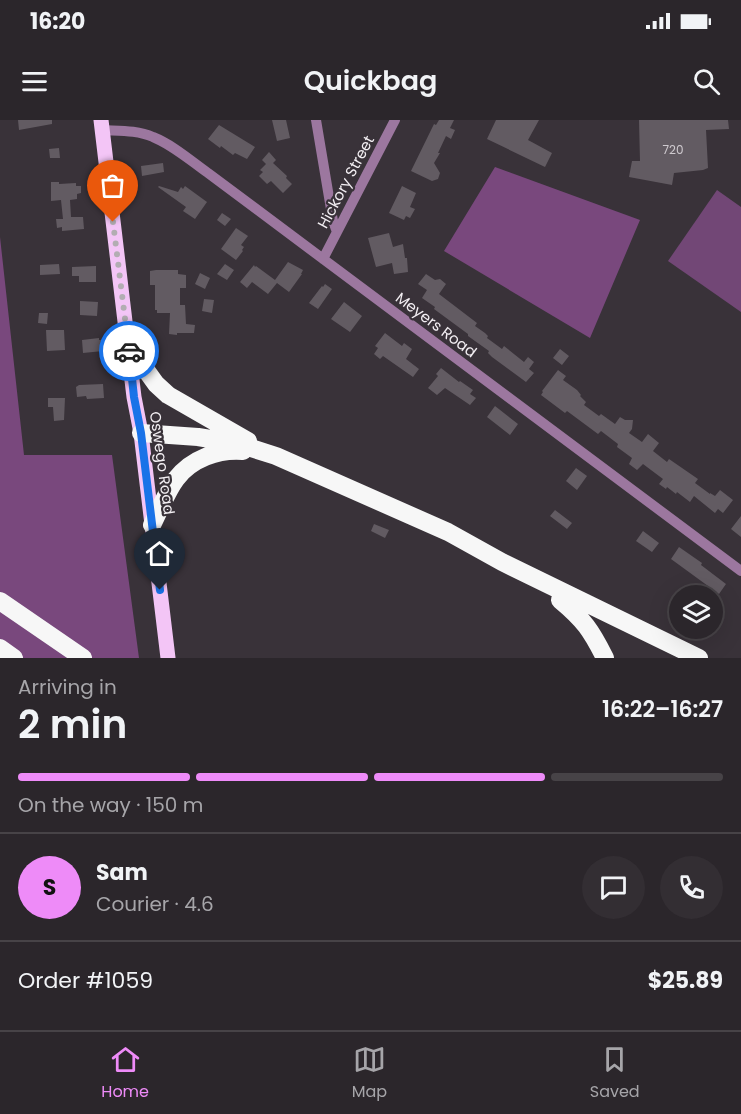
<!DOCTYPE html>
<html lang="en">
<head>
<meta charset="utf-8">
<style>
	body { margin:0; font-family:Poppins,sans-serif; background:#332e33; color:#f1f3f6; height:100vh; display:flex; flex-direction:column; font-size:22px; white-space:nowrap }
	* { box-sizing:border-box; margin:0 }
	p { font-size:20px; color:#a6a5a9 }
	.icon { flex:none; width:33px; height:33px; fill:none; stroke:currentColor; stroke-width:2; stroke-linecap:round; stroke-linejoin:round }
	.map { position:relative; height:538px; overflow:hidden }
	.details { display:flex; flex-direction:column; background:#2b262b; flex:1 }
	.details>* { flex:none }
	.tools { position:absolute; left:669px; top:465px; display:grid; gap:12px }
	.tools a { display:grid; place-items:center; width:54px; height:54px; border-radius:50%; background:#2b262b; box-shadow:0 6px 24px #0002,0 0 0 2px #474347; font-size:30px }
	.pin { position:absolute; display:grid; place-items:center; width:51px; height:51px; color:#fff; margin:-62px -26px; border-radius:50% 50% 50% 0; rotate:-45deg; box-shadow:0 0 6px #0007 }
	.pin .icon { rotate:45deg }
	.courier { position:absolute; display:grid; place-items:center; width:60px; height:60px; margin:-30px; border:4px solid #1a73e8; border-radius:50%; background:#fff; color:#222; box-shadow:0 2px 8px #0007 }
	.overview em { font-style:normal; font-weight:600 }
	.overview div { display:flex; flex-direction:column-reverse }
	.overview { display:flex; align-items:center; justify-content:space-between; height:102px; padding:0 18px }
	h1 { font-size:39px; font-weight:600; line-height:45px }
	.bar { display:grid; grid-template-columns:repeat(4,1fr); gap:9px 6px; align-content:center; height:72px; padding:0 18px }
	.bar i { height:8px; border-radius:4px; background:#474347 }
	.bar .active { background:#ee8bf8 }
	.bar p { grid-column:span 4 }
	.line { display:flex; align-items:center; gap:15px; padding:0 18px; border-top:2px solid #474347 }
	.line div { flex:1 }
	.round { display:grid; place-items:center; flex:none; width:63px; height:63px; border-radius:32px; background:#332e33 }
	.status { display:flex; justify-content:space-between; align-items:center; height:42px; padding:0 30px; background:#2b262b; direction:ltr }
	.status svg { height:16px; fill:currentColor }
	header { display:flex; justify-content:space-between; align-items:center; height:78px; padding:0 18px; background:#2b262b; font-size:27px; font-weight:600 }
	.tabs { display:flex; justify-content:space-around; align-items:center; height:84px; border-top:2px solid #474347; background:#2b262b; font-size:16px; color:#a6a5a9 }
	.tabs a { display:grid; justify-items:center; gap:3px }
	.tabs .active { color:#ee8bf8 }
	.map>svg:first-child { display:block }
	.green { fill:#724776 }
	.forest { fill:#79487d }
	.building { fill:#625b62 }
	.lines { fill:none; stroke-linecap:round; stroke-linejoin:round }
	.minor { stroke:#9c779f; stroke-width:10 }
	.primary { stroke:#f3c5f6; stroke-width:15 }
	.motorway { stroke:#f7f7f7; stroke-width:18 }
	.done { stroke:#b2adb2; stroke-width:6; stroke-dasharray:0 10.8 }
	.route { stroke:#1a73e8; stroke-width:8 }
	.labels { text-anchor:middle; stroke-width:4.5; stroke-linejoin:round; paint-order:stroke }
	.number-label { font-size:12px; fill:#cfcacf }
	.street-label { font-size:15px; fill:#f3eff3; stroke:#393239 }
</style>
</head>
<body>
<div class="status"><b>16:20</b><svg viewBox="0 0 49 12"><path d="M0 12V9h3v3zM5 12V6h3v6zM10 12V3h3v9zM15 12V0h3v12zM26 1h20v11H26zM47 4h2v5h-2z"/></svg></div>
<header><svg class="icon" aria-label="menu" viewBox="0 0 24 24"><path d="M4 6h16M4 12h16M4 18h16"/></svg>Quickbag<svg class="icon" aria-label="search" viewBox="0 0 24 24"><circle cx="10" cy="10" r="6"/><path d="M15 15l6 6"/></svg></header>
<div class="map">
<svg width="741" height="538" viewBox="0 0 741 538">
	<rect width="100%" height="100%" fill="#393239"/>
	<path class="green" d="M717,70L741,87V192L668,141Z"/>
	<path class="forest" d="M495,47L640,100L590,218L444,131Z
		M0,117L24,335H112L139,538H0Z"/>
	<path class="building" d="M18,0H52V4L19,10Z
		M272,0H286L290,18L277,21Z
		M439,0H454L450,8L455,10L451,19L446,16L438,33H440L434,43L440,53L438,59L432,61L411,51L434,4L436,5Z
		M496,0H539L528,20L552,33L545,47L487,19Z
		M639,0H728L729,9L706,10L708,48L703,50L674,53L672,65L629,57L632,41H640Z
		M219,5L255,27L247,39L235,33L233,35L221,26L220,28L208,19Z
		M59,28L60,38H50L49,29Z
		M269,32L276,40L273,43L287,56L286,58L292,64L283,73L271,61L267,64L259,56L263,52L260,50L266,44L262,40Z
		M163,43L164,52L142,56L141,46Z
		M51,62H59V64L76,63V66H81V73L77,74V79L70,80L71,97H83L84,109L62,111V107L57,108L56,99H63L61,80L51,81Z
		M159,66L178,72L181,67L183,69L185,66L207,82L195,99L183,91L186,87L158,67Z
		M402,66L416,73L410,87L415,89L410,98L406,96L404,100L389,93Z
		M222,93L231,99L225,106L217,100Z
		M236,108L248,116L241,125L244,127L242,130L243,131L236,140L221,129Z
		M389,113L393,127L403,124L405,138H407L408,152L394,154L392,143L376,147L368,118Z
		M288,142L303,150L301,154H302L289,172L277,163L268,174L252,162L247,168L240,162L254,145L255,147L256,146L275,160Z
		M59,144L60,154L40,155V145Z
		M225,144L234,150L227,160L217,154Z
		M96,146V162H79V156H72V147Z
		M156,150H178V154L186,155V168H180V185H185L186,204L195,205L194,213H177V215L169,214L170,193H157V190H155V165H150V151Z
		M200,153L210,158L205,169L195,164Z
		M426,154L435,160L440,159L446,164L439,174L477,203L475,206L485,213L488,216L487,218L502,229L504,226L524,242L528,237L534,242L529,249L534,253L526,262L492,237L488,233L489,231L468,216V214L434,189L435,187L422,178L427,170L418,164Z
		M325,164L332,169L318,189L309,183L322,166L323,167Z
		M204,179L214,180L212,193L202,191Z
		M80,181L98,182L97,196L80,195Z
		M344,182L362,196L350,212L331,199Z
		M39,193H48L47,204L38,203Z
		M46,210H64L65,230L47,231Z
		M385,213L402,226L404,223L412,229L406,239L419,249L413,257L383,236L380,239L374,234L378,228L375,226Z
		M99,218V220H102L103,231L83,233L82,220Z
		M560,229L569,236L562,245L553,238Z
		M441,248L459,262L460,261L473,270L470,274L476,278L470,285L445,268L437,275L428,268L438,256L436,254Z
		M558,250L566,256L563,260L577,270L581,275L580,276L586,282L584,285L599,296L601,294L615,304L620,297L625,300H633L632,309L629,313L642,322L648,314L659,323L653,331L667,342L669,339L698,359L695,363L710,374V373L715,376L720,370L733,380L723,393L718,389L715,393L694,376L690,382L677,372L676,374L667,367L666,369L659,364L663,359L643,344L637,350L629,344L632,338L617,327L618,324L601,311L598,314L567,291L565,293L541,275L543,272L542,271Z
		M103,264L104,278L87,279L86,276L77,277L76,267L79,265Z
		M48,278H65L64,300L54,301L53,287H48Z
		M495,286L518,304L510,315L487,297Z
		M576,348L587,356L577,370L566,361Z
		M555,390L572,403L567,409L550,396Z
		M741,396V417L731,409Z
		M374,404L389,410L385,418L371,411Z
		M643,411L659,423L652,432L636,421Z
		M679,427L702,443L701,445L726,464L719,474L671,439Z"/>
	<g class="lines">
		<path class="minor" d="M316,0L333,101L337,112
			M102,10C119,11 137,10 153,17C173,25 191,41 208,53L741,451
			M323,139L395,0"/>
		<path class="primary" d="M101,0L134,277L141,313L168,538"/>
		<path class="motorway" d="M128,225L156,264L168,275L248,321
			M141,313L198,317L235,323L276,336L448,412L502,442L699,538
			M152,405C159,391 167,371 176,359C191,339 218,329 243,331
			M560,480C584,500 591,510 605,538
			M0,481L83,538
			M0,528L14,538"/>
	</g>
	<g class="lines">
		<path class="done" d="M113,102L129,231"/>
		<path class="route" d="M129,231L134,277L141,313L160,470"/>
	</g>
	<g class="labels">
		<g class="number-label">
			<text x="673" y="34">720</text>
		</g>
		<g class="street-label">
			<text transform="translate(346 62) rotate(-62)" y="5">Hickory Street</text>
			<text transform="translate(436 205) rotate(37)" y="5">Meyers Road</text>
			<text transform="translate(162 343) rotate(82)" y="5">Oswego Road</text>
		</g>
	</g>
</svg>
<div class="tools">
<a><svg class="icon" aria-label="layers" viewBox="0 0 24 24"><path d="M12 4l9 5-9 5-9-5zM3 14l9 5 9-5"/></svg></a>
</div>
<div class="pin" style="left:113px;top:102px;background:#ea580c"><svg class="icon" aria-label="bag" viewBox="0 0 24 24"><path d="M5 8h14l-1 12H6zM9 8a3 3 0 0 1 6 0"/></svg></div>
<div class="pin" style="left:160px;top:470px;background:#1f2937"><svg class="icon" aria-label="home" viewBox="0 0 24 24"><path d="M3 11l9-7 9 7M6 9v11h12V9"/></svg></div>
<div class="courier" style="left:129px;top:231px"><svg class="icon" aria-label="car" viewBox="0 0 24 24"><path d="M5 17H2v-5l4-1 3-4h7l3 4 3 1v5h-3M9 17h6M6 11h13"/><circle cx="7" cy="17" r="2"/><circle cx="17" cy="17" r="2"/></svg></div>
</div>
<section class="details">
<div class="overview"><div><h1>2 min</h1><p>Arriving in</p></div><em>16:22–16:27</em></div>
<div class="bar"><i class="active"></i><i class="active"></i><i class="active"></i><i></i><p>On the way · 150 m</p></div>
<div class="line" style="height:108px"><b class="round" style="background:#ee8bf8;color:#111">S</b><div><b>Sam</b><p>Courier · 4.6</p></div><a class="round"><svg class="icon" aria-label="chat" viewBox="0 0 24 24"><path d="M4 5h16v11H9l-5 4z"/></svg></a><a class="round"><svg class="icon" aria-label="phone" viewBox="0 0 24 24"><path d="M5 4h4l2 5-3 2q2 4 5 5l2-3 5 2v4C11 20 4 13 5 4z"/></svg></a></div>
<div class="line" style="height:78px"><div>Order #1059</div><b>$25.89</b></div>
</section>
<nav class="tabs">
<a class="active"><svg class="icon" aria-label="home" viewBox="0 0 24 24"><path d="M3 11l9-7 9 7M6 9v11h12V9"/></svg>Home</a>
<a><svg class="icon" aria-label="map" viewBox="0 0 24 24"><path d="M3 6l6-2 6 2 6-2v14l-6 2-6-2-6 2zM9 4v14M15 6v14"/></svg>Map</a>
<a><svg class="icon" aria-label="saved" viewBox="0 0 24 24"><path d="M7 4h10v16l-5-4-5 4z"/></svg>Saved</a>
</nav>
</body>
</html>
